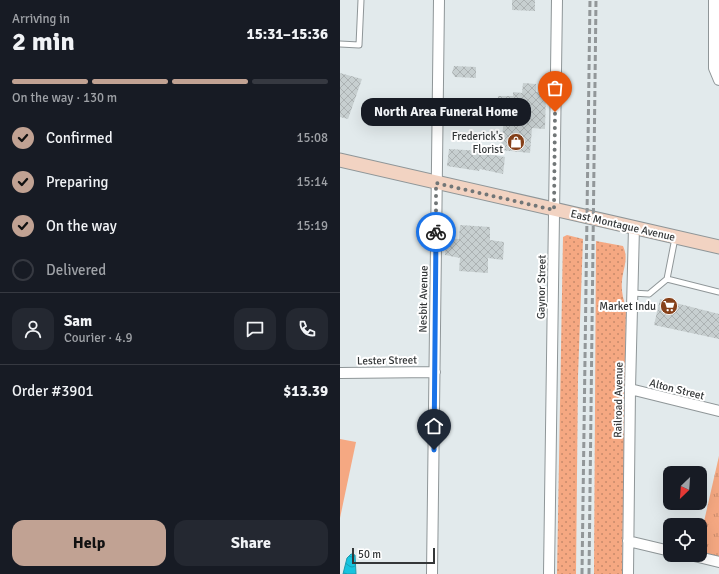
<!DOCTYPE html>
<html lang="en">
<head>
<meta charset="utf-8">
<style>
	body { margin:0; font-family:Signika,sans-serif; background:#242831; color:#f1f3f6; height:100vh; display:flex; flex-direction:column; font-size:15px; white-space:nowrap }
	* { box-sizing:border-box; margin:0 }
	p { font-size:13px; color:#9ea1a6 }
	.icon { flex:none; width:22px; height:22px; fill:none; stroke:currentColor; stroke-width:2; stroke-linecap:round; stroke-linejoin:round }
	.map { position:relative; flex:1; overflow:hidden }
	.sheet { display:flex; flex-direction:column; background:#171b24; width:340px }
	.sheet>* { flex:none }
	.needle { width:26px; rotate:205deg }
	.fabs { position:absolute; left:323px; top:466px; display:grid; gap:8px }
	.fabs a { display:grid; place-items:center; width:44px; height:44px; border-radius:8px; background:#171b24; box-shadow:0 4px 16px #0002; font-size:20px }
	.scale { position:absolute; left:12px; bottom:10px; width:83px; box-sizing:border-box; padding-left:4px; border:2px solid #343738; border-top:0; font-size:11px; line-height:14px; white-space:nowrap; color:#343738; -webkit-text-stroke:3px #fff; paint-order:stroke }
	.pin { position:absolute; display:grid; place-items:center; width:34px; height:34px; color:#fff; margin:-41px -17px; border-radius:50% 50% 50% 0; rotate:-45deg; box-shadow:0 0 4px #0007 }
	.pin .icon { rotate:45deg }
	.courier { position:absolute; display:grid; place-items:center; width:40px; height:40px; margin:-20px; border:3px solid #1a73e8; border-radius:50%; background:#fff; color:#222; box-shadow:0 1px 5px #0007 }
	.bubble { position:absolute; height:28px; border-radius:12px; background:#171b24; box-shadow:0 4px 16px #0002; font-size:13px; font-weight:700; line-height:28px; text-align:center }
	.head em { font-style:normal; font-weight:700 }
	.head div { display:flex; flex-direction:column-reverse }
	.head { display:flex; align-items:center; justify-content:space-between; height:68px; padding:0 12px }
	h1 { font-size:26px; font-weight:700; line-height:30px }
	.bar { display:grid; grid-template-columns:repeat(4,1fr); gap:6px 4px; align-content:center; height:48px; padding:0 12px }
	.bar i { height:5px; border-radius:3px; background:#363941 }
	.bar .active { background:#c1a293 }
	.bar p { grid-column:span 4 }
	.line { display:flex; align-items:center; gap:10px; padding:0 12px; border-top:1px solid #363941 }
	.line div { flex:1 }
	.round { display:grid; place-items:center; flex:none; width:42px; height:42px; border-radius:12px; background:#242831 }
	ol { padding:0 12px; list-style:none }
	li { display:flex; align-items:center; gap:12px; height:44px }
	li p { margin-inline-start:auto }
	li .icon { padding:4px; border-radius:50%; background:#c1a293; color:#111; stroke-width:4 }
	li:last-child { color:#9ea1a6 }
	li i { width:22px; height:22px; border:2px solid #363941; border-radius:50% }
	.primary-button { display:flex; gap:8px; margin-top:auto; padding:8px 12px }
	.primary-button a { flex:1; height:46px; border-radius:12px; background:#c1a293; color:#111; font-size:16px; font-weight:700; line-height:46px; text-align:center }
	.primary-button a+a { background:#242831; color:#f1f3f6 }
	main { display:flex; flex:1; min-height:0 }
	.map>svg:first-child { display:block }
	.grass { fill:url(#grass-dots) }
	.park { fill:url(#park-tufts) }
	.pitch { fill:#f5a882 }
	.water { fill:url(#water-waves); stroke:#1f9aad }
	.building { fill:url(#building-cross-hatch) }
	.lines { fill:none; stroke-linecap:round; stroke-linejoin:round }
	.service-casing { stroke:#8f9698; stroke-width:7 }
	.minor-casing { stroke:#8f9698; stroke-width:12 }
	.secondary-casing { stroke:#8f9698; stroke-width:15 }
	.service { stroke:#fff; stroke-width:5 }
	.minor { stroke:#fff; stroke-width:10 }
	.secondary { stroke:#f2d3c2; stroke-width:13 }
	.rail { stroke:#929799; stroke-width:3; stroke-dasharray:6 3; stroke-linecap:butt }
	.done { stroke:#717677; stroke-width:4; stroke-dasharray:0 7.2 }
	.route { stroke:#1a73e8; stroke-width:5 }
	.labels { text-anchor:middle; stroke-width:4; stroke-linejoin:round; paint-order:stroke }
	.poi-label { font-size:11px; fill:#343738; stroke:#fff; text-anchor:end }
	.street-label { font-size:11px; fill:#343738; stroke:#fff }
</style>
</head>
<body>
<main>
<section class="sheet">
<div class="head"><div><h1>2 min</h1><p>Arriving in</p></div><em>15:31–15:36</em></div>
<div class="bar"><i class="active"></i><i class="active"></i><i class="active"></i><i></i><p>On the way · 130 m</p></div>
<ol>
<li><svg class="icon" aria-label="check" viewBox="0 0 24 24"><path d="M5 12l5 5 9-10"/></svg>Confirmed<p>15:08</p></li>
<li><svg class="icon" aria-label="check" viewBox="0 0 24 24"><path d="M5 12l5 5 9-10"/></svg>Preparing<p>15:14</p></li>
<li><svg class="icon" aria-label="check" viewBox="0 0 24 24"><path d="M5 12l5 5 9-10"/></svg>On the way<p>15:19</p></li>
<li><i></i>Delivered</li>
</ol>
<div class="line" style="height:72px"><a class="round"><svg class="icon" aria-label="person" viewBox="0 0 24 24"><circle cx="12" cy="8" r="4"/><path d="M4 21q1-7 8-7t8 7"/></svg></a><div><b>Sam</b><p>Courier · 4.9</p></div><a class="round"><svg class="icon" aria-label="chat" viewBox="0 0 24 24"><path d="M4 5h16v11H9l-5 4z"/></svg></a><a class="round"><svg class="icon" aria-label="phone" viewBox="0 0 24 24"><path d="M5 4h4l2 5-3 2q2 4 5 5l2-3 5 2v4C11 20 4 13 5 4z"/></svg></a></div>
<div class="line" style="height:52px"><div>Order #3901</div><b>$13.39</b></div>
<div class="primary-button"><a>Help</a><a>Share</a></div>
</section>
<div class="map">
<svg width="379" height="574" viewBox="0 0 379 574">
	<defs>
		<pattern id="grass-dots" width="8" height="8" patternUnits="userSpaceOnUse"><rect width="8" height="8" fill="#f5a882"/><path d="M2 2h.1M6 6h.1" fill="none" stroke="#c78a6b" stroke-width="1.8" stroke-linecap="round"/></pattern>
		<pattern id="park-tufts" width="24" height="20" patternUnits="userSpaceOnUse"><rect width="24" height="20" fill="#f5a882"/><path d="M3 7l-1-3M5 7V3M7 7l1-3M15 17l-1-3M17 17v-4M19 17l1-3" fill="none" stroke="#c78a6b"/></pattern>
		<pattern id="water-waves" width="16" height="10" patternUnits="userSpaceOnUse"><rect width="16" height="10" fill="#16c4df"/><path d="M0 5q4-4 8 0t8 0" fill="none" stroke="#15a0b6"/></pattern>
		<pattern id="building-cross-hatch" width="8" height="8" patternUnits="userSpaceOnUse"><rect width="8" height="8" fill="#c7cfd0"/><path d="M0 0l8 8M0 8l8-8" fill="none" stroke="#acb2b3"/></pattern>
	</defs>
	<rect width="100%" height="100%" fill="#e2eaec"/>
	<path class="grass" d="M227,235L243,239L238,376L236,574H217L223,237Z
		M256,241L283,246C289,259 283,268 282,281C281,290 283,299 286,307L282,574H254Z"/>
	<path class="park" d="M379,456V562L360,555V539Z"/>
	<path class="pitch" d="M0,439L16,442L0,518Z"/>
	<path class="water" d="M11,554L15,555L16,574H3L7,558Z"/>
	<path class="building" d="M172,0H195V11L172,10Z
		M114,66L136,67V78L115,77L112,73Z
		M0,73L22,79L8,119L0,117Z
		M183,83L196,84V92L206,93L205,129L192,128L190,153L161,150L164,117H157L158,96H173V92L182,93Z
		M109,149L142,151L141,153L165,157L163,174L140,169L139,171L107,166Z
		M120,225L150,227V240L164,242L163,260L148,258V273L119,271L120,258L105,255L106,238L119,239Z
		M320,299L379,314V339L314,325Z"/>
	<g class="lines">
		<defs>
			<path id="service" d="M0,44L19,45L21,0
				M327,279L379,292
				M292,293L309,294L327,279L335,238"/>
			<path id="minor" d="M374,0V68L379,80
				M0,373L95,372
				M290,389L379,411
				M288,541L330,551
				M350,555L379,562
				M92,574L99,0
				M209,574L217,0
				M288,574L290,389L294,227"/>
			<path id="secondary" d="M0,160L379,247"/>
		</defs>
		<use href="#service" class="service-casing"/>
		<use href="#minor" class="minor-casing"/>
		<use href="#secondary" class="secondary-casing"/>
		<use href="#service" class="service"/>
		<use href="#minor" class="minor"/>
		<use href="#secondary" class="secondary"/>
		<path class="rail" d="M242,574L250,0
			M249,574L256,0"/>
	</g>
	<g class="lines">
		<path class="done" d="M96,232V183L214,210L215,112"/>
		<path class="route" d="M94,450L96,232"/>
	</g>
	<defs>
		<symbol id="shop-disc" viewBox="-11 -11 22 22"><circle r="9.5" fill="#864019" stroke="#fff"/><path d="M-5-2.5h2.3a2.7 3.5 0 0 1 5.4 0H5L5.5 6h-11ZM-1.5-2.5h3a1.5 2.3 0 0 0-3 0Z" fill="#fff"/></symbol>
		<symbol id="supermarket-disc" viewBox="-11 -11 22 22"><circle r="9.5" fill="#864019" stroke="#fff"/><path d="M-6-5.5h2.5l.6 2H6L4.5 2H-2.5L-4.4-4H-6ZM-1.5 3.2a1.3 1.3 0 1 0 .1 0ZM3 3.2a1.3 1.3 0 1 0 .1 0Z" fill="#fff"/></symbol>
	</defs>
	<g fill-rule="evenodd">
		<use href="#shop-disc" x="166" y="132" width="20" height="20"/>
		<use href="#supermarket-disc" x="319" y="296" width="20" height="20"/>
	</g>
	<g class="labels">
		<g class="poi-label">
			<text x="163" y="140">Frederick's<tspan x="163" dy="13">Florist</tspan></text>
			<text x="316" y="310">Market Indu</text>
		</g>
		<g class="street-label">
			<text transform="translate(283 225) rotate(13)" y="4">East Montague Avenue</text>
			<text transform="translate(201 287) rotate(-89)" y="4">Gaynor Street</text>
			<text transform="translate(83 299) rotate(-89)" y="4">Nesbit Avenue</text>
			<text transform="translate(47 360) rotate(-1)" y="4">Lester Street</text>
			<text transform="translate(337 389) rotate(14)" y="4">Alton Street</text>
			<text transform="translate(278 400) rotate(-89)" y="4">Railroad Avenue</text>
		</g>
	</g>
</svg>
<div class="fabs">
<a><svg class="needle" viewBox="-14 -14 28 28"><path d="M0-13l5 13h-10z" fill="#e53935"/><path d="M0 13l5-13h-10z" fill="#9ea1a6"/></svg></a>
<a><svg class="icon" aria-label="locate" viewBox="0 0 24 24"><circle cx="12" cy="12" r="6"/><path d="M12 2v4M12 18v4M2 12h4M18 12h4"/></svg></a>
</div>
<div class="scale">50 m</div>
<div class="pin" style="left:215px;top:112px;background:#ea580c"><svg class="icon" aria-label="bag" viewBox="0 0 24 24"><path d="M5 8h14l-1 12H6zM9 8a3 3 0 0 1 6 0"/></svg></div>
<div class="pin" style="left:94px;top:450px;background:#1f2937"><svg class="icon" aria-label="home" viewBox="0 0 24 24"><path d="M3 11l9-7 9 7M6 9v11h12V9"/></svg></div>
<div class="courier" style="left:96px;top:232px"><svg class="icon" aria-label="bike" viewBox="0 0 24 24"><circle cx="6" cy="16" r="4"/><circle cx="18" cy="16" r="4"/><path d="M6 16l4-8h5l3 8M10 8l3 8H6M13 5h3"/></svg></div>
<div class="bubble" style="left:21px;top:98px;width:170px">North Area Funeral Home</div>
</div>
</main>
</body>
</html>
